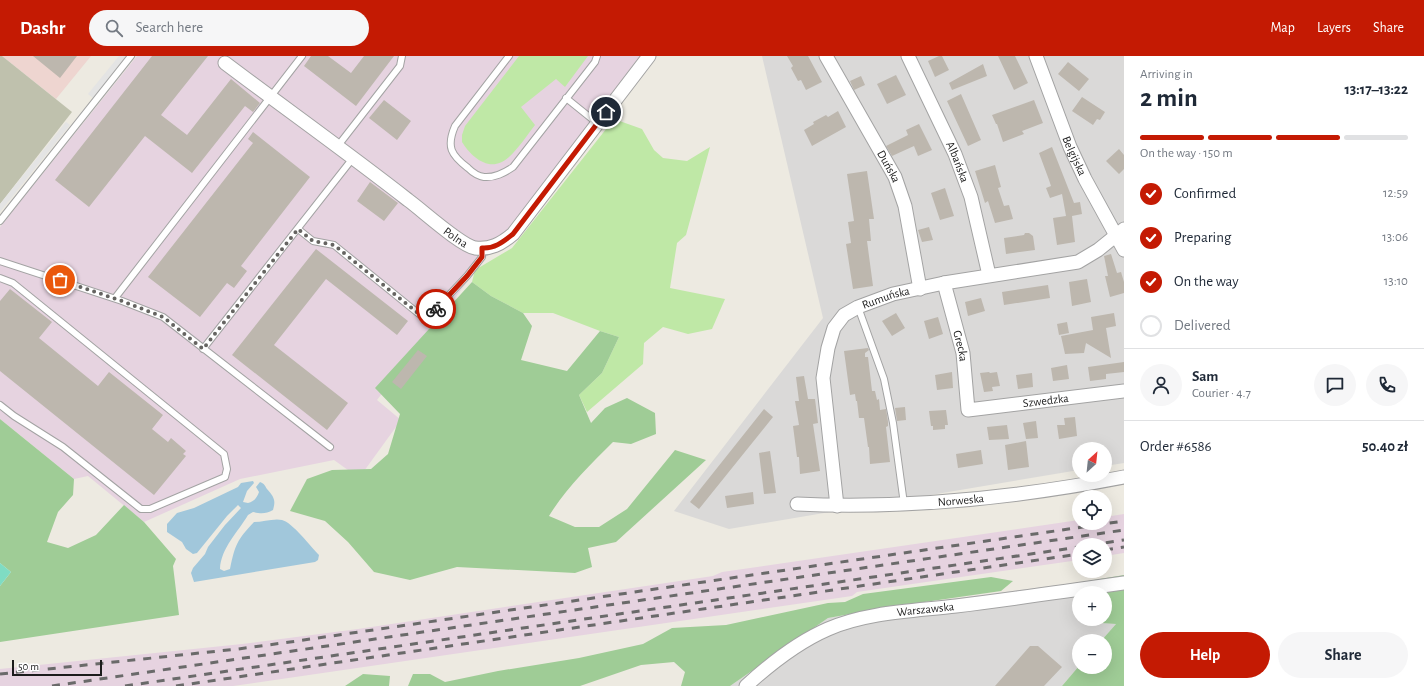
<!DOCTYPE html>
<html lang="en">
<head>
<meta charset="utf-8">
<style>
	body { margin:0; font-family:"Alegreya Sans",sans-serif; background:#f6f6f7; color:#1f2937; height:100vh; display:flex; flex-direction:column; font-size:15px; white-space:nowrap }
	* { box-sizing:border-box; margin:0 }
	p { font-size:13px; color:#747a83 }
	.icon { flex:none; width:22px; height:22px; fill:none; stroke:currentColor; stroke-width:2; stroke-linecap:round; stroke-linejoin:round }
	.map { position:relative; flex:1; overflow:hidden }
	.panel { display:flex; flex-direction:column; background:#fff; width:300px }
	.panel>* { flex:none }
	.needle { width:26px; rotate:27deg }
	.fabs { position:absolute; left:1072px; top:386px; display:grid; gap:8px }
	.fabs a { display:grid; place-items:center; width:40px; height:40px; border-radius:50%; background:#fff; box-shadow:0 4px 16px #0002; font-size:20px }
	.scale { position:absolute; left:12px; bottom:10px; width:90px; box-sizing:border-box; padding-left:4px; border:2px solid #1c1c1c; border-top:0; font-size:11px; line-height:14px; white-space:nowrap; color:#1c1c1c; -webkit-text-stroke:3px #fff; paint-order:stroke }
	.pin { position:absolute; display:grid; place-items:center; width:34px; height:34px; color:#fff; margin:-17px; border:2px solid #fff; border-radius:50%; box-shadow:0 1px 4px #0007 }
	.courier { position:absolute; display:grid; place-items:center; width:40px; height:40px; margin:-20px; border:3px solid #c41a03; border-radius:50%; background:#fff; color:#222; box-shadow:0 1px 5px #0007 }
	.overview em { font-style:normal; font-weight:700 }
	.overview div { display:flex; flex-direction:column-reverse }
	.overview { display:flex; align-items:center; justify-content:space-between; height:68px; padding:0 16px }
	h1 { font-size:26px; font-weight:700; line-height:30px }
	.bar { display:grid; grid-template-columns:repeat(4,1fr); gap:6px 4px; align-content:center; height:48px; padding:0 16px }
	.bar i { height:5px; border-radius:3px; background:#e0e1e3 }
	.bar .active { background:#c41a03 }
	.bar p { grid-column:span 4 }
	.line { display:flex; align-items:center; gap:10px; padding:0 16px; border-top:1px solid #e0e1e3 }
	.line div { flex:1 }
	.round { display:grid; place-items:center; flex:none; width:42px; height:42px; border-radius:21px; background:#f6f6f7 }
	ol { padding:0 16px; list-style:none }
	li { display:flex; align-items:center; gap:12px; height:44px }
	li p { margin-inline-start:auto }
	li .icon { padding:4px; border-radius:50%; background:#c41a03; color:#fff; stroke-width:4 }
	li:last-child { color:#747a83 }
	li i { width:22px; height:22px; border:2px solid #e0e1e3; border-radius:50% }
	.cta { display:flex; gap:8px; margin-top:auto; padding:8px 16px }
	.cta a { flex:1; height:46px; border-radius:24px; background:#c41a03; color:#fff; font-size:16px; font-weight:700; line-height:46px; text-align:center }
	.cta a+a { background:#f6f6f7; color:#1f2937 }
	header { display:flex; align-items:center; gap:24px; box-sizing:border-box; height:56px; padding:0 20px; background:#c41a03; color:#fff }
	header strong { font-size:19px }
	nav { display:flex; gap:22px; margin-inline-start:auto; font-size:14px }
	.search { width:280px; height:36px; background:#f6f6f7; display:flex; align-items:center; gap:10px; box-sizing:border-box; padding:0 14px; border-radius:22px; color:#747a83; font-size:15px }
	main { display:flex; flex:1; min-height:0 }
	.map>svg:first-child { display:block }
	.residential { fill:#dad9d8 }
	.commercial { fill:#eed5d0 }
	.industrial { fill:#e6d3e0 }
	.construction { fill:#bfc1ad }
	.grass { fill:#bfe8a6 }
	.forest { fill:#9fcc96 }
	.pitch { fill:#7fdcc3 }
	.parking { fill:#e4e4e4 }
	.water { fill:#a1c7db }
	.building { fill:#bdb7ae }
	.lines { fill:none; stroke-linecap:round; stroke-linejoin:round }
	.lane-casing { stroke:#a3a3a3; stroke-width:8 }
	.street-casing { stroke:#a3a3a3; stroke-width:15 }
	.lane { stroke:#fff; stroke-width:6 }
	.street { stroke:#fff; stroke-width:13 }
	.rail { stroke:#6a6a6a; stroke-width:3; stroke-dasharray:8 8; stroke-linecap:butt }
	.done { stroke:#656461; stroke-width:4; stroke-dasharray:0 7.2 }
	.route { stroke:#c41a03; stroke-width:5 }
	.labels { text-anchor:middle; stroke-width:3; stroke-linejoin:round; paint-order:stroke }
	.street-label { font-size:12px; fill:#1c1c1c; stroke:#fff }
</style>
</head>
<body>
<header>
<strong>Dashr</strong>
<div class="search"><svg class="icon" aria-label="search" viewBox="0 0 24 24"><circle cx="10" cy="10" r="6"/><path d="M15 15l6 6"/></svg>Search here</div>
<nav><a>Map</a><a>Layers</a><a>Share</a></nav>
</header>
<main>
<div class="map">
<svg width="1124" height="630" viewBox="0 0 1124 630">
	<rect width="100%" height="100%" fill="#edeae1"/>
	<path class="residential" d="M762,0H1124V407L1105,410V393H1079V414L729,473L674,455L823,262Z
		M1082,526L1083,537H1079V563H1086V566L1116,568L1101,585H1079V610L1062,630H730L828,562L890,551Z"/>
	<path class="commercial" d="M2,0H91L56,43Z"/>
	<path class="industrial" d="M137,0H640L377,344L401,364L359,422L334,404L240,423L144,466L88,420L74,423L0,363V171Z
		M1124,458V497L1105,500V489H1079V504L857,536L852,540L233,630H0V613L242,588L358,573L713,520L722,516L1079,464V467H1105V461Z"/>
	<path class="construction" d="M0,0H2L72,56L0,148Z"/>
	<path class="grass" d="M519,0H588L565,31L556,23L521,51L535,69C527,79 519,92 509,101C491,118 472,102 462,86V79L465,70Z
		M614,63L642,73L654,94L663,102L687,105L710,91L686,179L677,187L670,232L725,243L712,273L688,278L663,271L644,287L643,308L587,356L579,339L602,317L619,281L600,275L553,257H523L491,240L472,226L475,214L512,192Z"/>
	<path class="forest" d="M472,226L491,240L523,257L532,270L521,304L567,315L600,275L619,281L602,317L579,339L591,367L605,352L627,342L655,357L656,378L631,388L613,386C590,409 566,432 549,460L575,471H599L627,453L675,394L706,404L616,486L588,492L592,511L575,517L457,511L410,524L374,516L348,486L325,465L290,455L307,423L332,414L371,413L388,398L400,358L375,332Z
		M0,363L74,423L73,439L58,456L47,486L68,492L96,479L124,449L144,466L176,503L173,510L179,559L0,586V530L11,516L0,507Z
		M1124,519V630H1062L1079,610L1105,611V585H1101L1116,568L1086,566V563H1105V537H1083L1082,526Z
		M991,521L1013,525L1001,535L890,551L828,562L730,630H681L685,616L674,606L641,609L580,630H408L413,618H430L445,626L498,615L579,602L643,588L672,572L726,569L828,547L845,546L863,538Z
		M363,618L390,620L389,630H345Z"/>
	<path class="pitch" d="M0,507L11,516L0,530Z"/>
	<path class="parking" d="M119,0H126L93,42L88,38Z
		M66,66L70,69L0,156V148Z"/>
	<path class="water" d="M253,425L254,427L247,435L243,446L248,447C254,445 257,442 259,436L256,431L260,426C265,428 265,430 267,433C274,441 276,444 273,454C266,458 261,458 253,456L248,459C238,476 221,492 220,513L224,515L230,513C235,489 237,484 254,466C263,466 274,462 282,464C292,466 311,491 319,499L318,504L315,506L194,526L191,517L193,512L205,498L208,491L225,469L241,452L238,449L227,460L197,497L193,498L186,493L182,486L167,476V468L177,457L194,452L238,431L241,427Z"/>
	<path class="building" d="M33,0H77L60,22Z
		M152,0H208L161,59L187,79L231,23L260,47L253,56L245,50L192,117L145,80L89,151L55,124Z
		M311,0H328L351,17L364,0H394L356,50L304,10Z
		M787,0H808L822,26L806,34L801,24L798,25L791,12L793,10Z
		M939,0H942L949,14L935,21L928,5Z
		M998,0H1015L1028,27L1014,34Z
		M1068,6L1089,23L1079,35L1058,18Z
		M983,8L987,20L952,34L949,27Z
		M896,19L906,39L887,48L877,28Z
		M861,20L865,29L854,34L850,25Z
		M961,38L981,84L968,90L947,45Z
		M1082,41L1105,56L1100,64L1097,63L1093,69L1072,55Z
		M384,44L411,65L397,84L369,62Z
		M1034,44L1043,67L1022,75L1024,78L1003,86L997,68H996L992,59Z
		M838,55L846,71L812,90L804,74L814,68L813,66L826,59L828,61Z
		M919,68L932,94L918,100L914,90L892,100L886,90L908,79L906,74Z
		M253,76L310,121L241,210L247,215L234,232L227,227L200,261L148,221L253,87L248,83Z
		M1052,91L1074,147L1080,146L1082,158L1072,160L1075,186L1057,189L1053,162L1066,160L1062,138L1050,142L1046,132L1051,130L1049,124L1039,97Z
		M1119,93L1124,99V113L1119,118L1106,105Z
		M995,109L1001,131L998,132L1004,150L1009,149L1013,163L995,167L988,145L985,147L975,115Z
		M867,115L874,163H869L871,185H867L873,230L853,233L846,188L851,187L848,166L854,165L847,118Z
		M370,126L398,147L384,165L357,145Z
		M945,132L954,160L940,164L931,137Z
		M929,171L933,184L922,186L918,174Z
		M1025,177H1029L1033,180L1035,194L1006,198L1004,182L1024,179Z
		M316,193L408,265L397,279L326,223L274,289L348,347L327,374L232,299Z
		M1111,198L1117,217L1121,216L1124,226V237L1110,241L1105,220H1108L1104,200Z
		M1087,223L1091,246L1072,250L1069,226Z
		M1048,229L1050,242L1004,249L1002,236Z
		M10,233L52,266L39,282L98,330L109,316L163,359L152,373L168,386L171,382L186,395L183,398L186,400L154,439L0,315V245Z
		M981,242L985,255L968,260L965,246Z
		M896,257L905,272L892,280L882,265Z
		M1114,257L1116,270L1106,272L1111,302L1086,287L1084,297L1065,298L1061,280L1093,274L1091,261Z
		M938,261L943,278L929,283L924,265Z
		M1067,266L1069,277L1059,279L1057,268Z
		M868,292L869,294L865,297V301H868L872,335H875L877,344L879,343L880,354L886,353L888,366V370L886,371L890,406L870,408L869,391H868L864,362H859L857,345H856L855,338L850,339L844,295Z
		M418,294L427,300L401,333L392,326Z
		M1124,306V316L1106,318V323L1090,325L1088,311Z
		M1067,309L1069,323L1053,325L1051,312Z
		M952,316L953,332L937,334L935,319Z
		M989,316L990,317L997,316L1000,330L992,331L993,335L984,336L980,317Z
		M1032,317L1033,331L1018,333L1016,319Z
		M804,320L808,343H815L818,367L813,368L820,415L800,418L799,401H797L793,370L799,369L795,345H799L796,321Z
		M905,351L906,364L897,365L895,352Z
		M764,353L773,361L699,453L690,446Z
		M946,354L948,369H945V373L933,374V370H931L929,355Z
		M1075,361L1077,380L1059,383L1057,369H1065L1064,362Z
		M1036,365L1038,382L1026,383L1023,367Z
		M1007,369L1009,383L989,384L987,371Z
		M1026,385L1029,411L1008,414L1005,389Z
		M981,394L983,408L958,412L956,398Z
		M770,395L776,437L764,438L759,397Z
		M753,436L754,448L727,452L725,440Z
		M1030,590H1038L1062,611L1044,630H995Z"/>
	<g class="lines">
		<defs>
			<path id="lane" d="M509,0L455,70C446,91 451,99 468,112C472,116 478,120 484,121C495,122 504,117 513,111L595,6L597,0
				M566,42L597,67
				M337,91L400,10L402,0
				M0,165L131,0
				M298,173L313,185L334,189L419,258L428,259L433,256L467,220L482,201V192
				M0,205L122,245L163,261L330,391
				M0,222L13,227L224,398L227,413L225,421L150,453H141L63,391L14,360L0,349
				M115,242L302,0
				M858,251L884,323L893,367L904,448
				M203,293L353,102"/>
			<g id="street">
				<path id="s1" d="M826,0L895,121L905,150L920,233"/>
				<path id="s2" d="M908,0L955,98L971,141L989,219"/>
				<path id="s3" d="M1036,0L1070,91L1085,123L1124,194"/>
				<path id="s4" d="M225,7C286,53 348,97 408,144C422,154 460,189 475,192C490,194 501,188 513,178L649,0"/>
				<path id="s5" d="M944,227L963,297L968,354L1124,335"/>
				<path id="s6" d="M797,448C906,453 1016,442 1124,421"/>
				<path id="s7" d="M837,450L823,322L828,292L834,272L844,259L858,251L893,238L944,227L1078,206L1098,194L1124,173"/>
				<path id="s8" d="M746,630C770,608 798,586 828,573C867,556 914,555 956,550C1012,543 1068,535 1124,527"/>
			</g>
		</defs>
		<use href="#lane" class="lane-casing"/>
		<use href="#street" class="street-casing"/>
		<use href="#lane" class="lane"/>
		<use href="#street" class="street"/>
		<path class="rail" d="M1090,489L1124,484
			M1105,494L1124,491
			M0,618L238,593L290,586L1124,465
			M52,630L1124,474
			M125,630L1079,491
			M176,630L1079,498"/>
	</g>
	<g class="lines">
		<path class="done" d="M60,224L122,245L163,261L203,293L298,173L313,185L334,189L419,258L428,259L436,253"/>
		<path class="route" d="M436,253L467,220L482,201V192C495,193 504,185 513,178L606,56"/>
	</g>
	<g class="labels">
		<g class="street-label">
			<text dy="4" stroke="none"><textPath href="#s3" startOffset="107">Belgijska</textPath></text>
			<text dy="4" stroke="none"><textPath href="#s2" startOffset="117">Albańska</textPath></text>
			<text dy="4" stroke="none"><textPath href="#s1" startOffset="127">Duńska</textPath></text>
			<text dy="4" stroke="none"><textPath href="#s4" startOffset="289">Polna</textPath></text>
			<text dy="4" stroke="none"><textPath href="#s7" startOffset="242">Rumuńska</textPath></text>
			<text dy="4" stroke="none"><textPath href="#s5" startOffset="65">Grecka</textPath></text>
			<text dy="4" stroke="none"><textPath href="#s5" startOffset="208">Szwedzka</textPath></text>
			<text dy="4" stroke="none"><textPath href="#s6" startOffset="164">Norweska</textPath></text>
			<text dy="4" stroke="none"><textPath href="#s8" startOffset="200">Warszawska</textPath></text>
		</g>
	</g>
</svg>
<div class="fabs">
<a><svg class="needle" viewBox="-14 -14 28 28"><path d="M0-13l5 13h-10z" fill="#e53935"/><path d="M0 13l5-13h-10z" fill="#747a83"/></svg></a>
<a><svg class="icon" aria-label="locate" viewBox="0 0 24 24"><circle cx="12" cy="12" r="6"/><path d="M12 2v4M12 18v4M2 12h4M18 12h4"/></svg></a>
<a><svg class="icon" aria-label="layers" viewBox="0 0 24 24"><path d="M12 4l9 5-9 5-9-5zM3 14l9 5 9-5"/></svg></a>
<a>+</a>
<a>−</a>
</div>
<div class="scale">50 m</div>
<div class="pin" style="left:60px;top:224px;background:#ea580c"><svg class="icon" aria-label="bag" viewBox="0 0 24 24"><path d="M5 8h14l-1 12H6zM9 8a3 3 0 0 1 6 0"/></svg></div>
<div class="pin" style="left:606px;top:56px;background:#1f2937"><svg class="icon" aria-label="home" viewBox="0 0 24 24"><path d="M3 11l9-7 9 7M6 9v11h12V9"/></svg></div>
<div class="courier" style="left:436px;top:253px"><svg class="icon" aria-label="bike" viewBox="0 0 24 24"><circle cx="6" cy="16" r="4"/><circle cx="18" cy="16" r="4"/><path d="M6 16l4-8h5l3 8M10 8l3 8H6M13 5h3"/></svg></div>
</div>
<section class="panel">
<div class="overview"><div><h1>2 min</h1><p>Arriving in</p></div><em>13:17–13:22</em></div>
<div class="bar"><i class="active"></i><i class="active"></i><i class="active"></i><i></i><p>On the way · 150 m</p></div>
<ol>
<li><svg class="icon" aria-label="check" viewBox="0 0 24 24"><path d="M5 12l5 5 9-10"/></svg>Confirmed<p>12:59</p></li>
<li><svg class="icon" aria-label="check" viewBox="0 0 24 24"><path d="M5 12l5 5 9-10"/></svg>Preparing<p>13:06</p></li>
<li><svg class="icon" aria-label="check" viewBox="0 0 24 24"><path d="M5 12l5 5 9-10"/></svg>On the way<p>13:10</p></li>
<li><i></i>Delivered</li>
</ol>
<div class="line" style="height:72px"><a class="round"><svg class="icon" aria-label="person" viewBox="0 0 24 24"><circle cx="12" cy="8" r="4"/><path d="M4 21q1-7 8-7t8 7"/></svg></a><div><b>Sam</b><p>Courier · 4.7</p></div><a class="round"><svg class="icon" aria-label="chat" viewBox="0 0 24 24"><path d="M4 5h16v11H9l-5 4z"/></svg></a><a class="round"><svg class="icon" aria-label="phone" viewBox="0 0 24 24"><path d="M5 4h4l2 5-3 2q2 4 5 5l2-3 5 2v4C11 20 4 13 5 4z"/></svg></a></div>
<div class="line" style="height:52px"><div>Order #6586</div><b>50.40 zł</b></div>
<div class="cta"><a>Help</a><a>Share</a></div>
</section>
</main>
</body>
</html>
